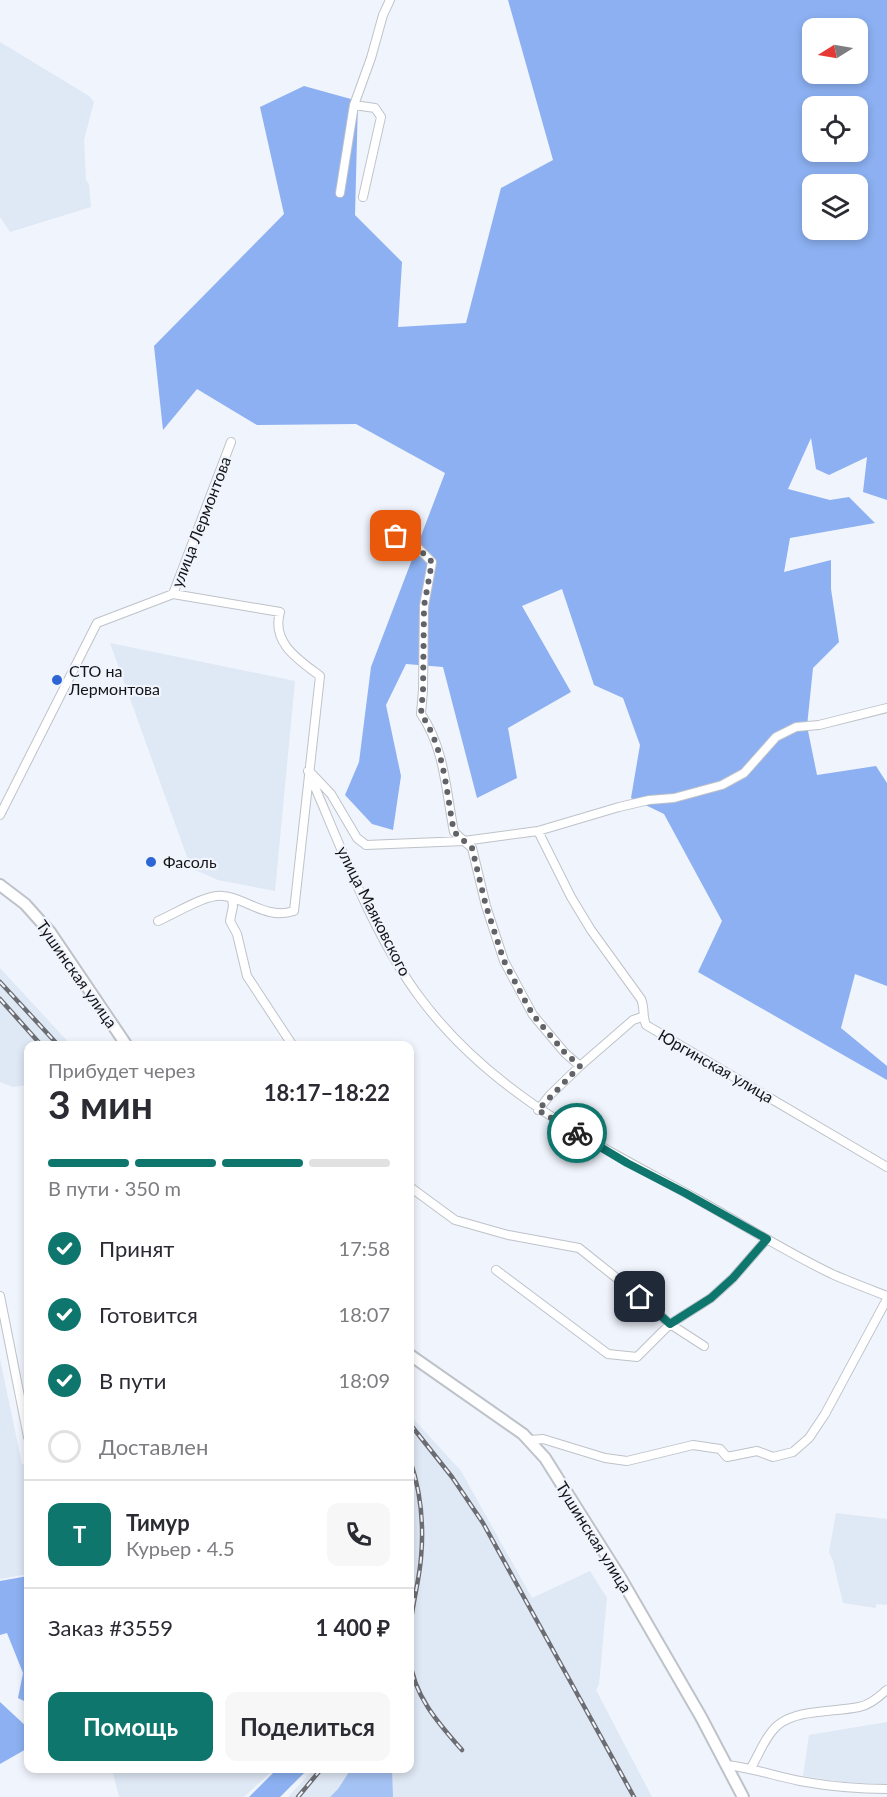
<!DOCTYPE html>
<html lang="ru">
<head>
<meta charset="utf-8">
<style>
	body { margin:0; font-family:Lato,sans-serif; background:#f7f7f7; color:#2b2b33; height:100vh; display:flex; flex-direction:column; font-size:22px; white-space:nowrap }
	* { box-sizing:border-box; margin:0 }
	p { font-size:20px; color:#7c7c81 }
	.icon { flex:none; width:33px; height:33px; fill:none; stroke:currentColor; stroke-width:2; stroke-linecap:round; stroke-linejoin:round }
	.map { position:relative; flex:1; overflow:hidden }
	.panel { position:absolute; left:24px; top:1041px; width:390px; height:732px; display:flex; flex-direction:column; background:#fff; border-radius:12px; box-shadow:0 3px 9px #0003 }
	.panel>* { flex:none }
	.needle { width:39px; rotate:259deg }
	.fabs { position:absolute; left:802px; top:18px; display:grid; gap:12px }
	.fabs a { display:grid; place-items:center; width:66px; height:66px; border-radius:12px; background:#fff; box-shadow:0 3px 9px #0003; font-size:30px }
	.pin { position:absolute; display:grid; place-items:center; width:51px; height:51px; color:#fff; margin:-26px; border-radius:12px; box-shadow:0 3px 9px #0006 }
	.courier { position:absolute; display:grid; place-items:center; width:60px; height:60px; margin:-30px; border:4px solid #0f766e; border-radius:50%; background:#fff; color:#222; box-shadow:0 2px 8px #0007 }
	.overview em { font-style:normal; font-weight:700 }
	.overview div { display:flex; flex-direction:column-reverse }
	.overview { display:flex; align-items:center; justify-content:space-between; height:102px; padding:0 24px }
	h1 { font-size:39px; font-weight:700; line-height:45px }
	.bar { display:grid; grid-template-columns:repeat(4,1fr); gap:9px 6px; align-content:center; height:72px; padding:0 24px }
	.bar i { height:8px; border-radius:4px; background:#e1e1e2 }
	.bar .active { background:#0f766e }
	.bar p { grid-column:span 4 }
	.line { display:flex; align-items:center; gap:15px; padding:0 24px; border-top:2px solid #e1e1e2 }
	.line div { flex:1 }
	.round { display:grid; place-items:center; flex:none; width:63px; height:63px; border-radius:12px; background:#f7f7f7 }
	ol { padding:0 24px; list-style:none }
	li { display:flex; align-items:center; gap:18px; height:66px }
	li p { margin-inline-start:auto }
	li .icon { padding:6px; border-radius:50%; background:#0f766e; color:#fff; stroke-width:4 }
	li:last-child { color:#7c7c81 }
	li i { width:33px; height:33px; border:3px solid #e1e1e2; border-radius:50% }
	.action { display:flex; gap:12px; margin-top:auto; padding:12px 24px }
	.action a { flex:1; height:69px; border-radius:12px; background:#0f766e; color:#fff; font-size:24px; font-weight:700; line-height:69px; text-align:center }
	.action a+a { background:#f7f7f7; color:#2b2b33 }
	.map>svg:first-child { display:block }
	.built { fill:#dfe8f5 }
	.green { fill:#a5c2f4 }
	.forest { fill:#8cb0f1; fill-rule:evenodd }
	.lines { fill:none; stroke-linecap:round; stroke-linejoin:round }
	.minor-casing { stroke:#bec2c9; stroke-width:10 }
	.secondary-casing { stroke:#bec2c9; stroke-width:14 }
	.minor { stroke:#fff; stroke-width:8 }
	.secondary { stroke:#fff; stroke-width:10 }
	.rail-casing { stroke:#6b6d72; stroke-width:4.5 }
	.rail { stroke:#f0f4fc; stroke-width:2; stroke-dasharray:7; stroke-linecap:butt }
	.done { stroke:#616368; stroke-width:6; stroke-dasharray:0 10.8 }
	.route { stroke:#0f766e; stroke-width:8 }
	.poi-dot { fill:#2d66d4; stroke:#f0f4fc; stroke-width:2 }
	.labels { text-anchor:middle; stroke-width:4.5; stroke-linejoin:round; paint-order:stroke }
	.street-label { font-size:16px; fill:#141518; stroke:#f0f4fc }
	.poi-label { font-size:16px; fill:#141518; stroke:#f0f4fc; text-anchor:start }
</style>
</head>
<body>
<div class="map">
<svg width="887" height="1797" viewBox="0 0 887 1797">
	<rect width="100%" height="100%" fill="#f0f4fc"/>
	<path class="built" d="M0,42L89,96L94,102L84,140L86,180L89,184L91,207L10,232L0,217Z
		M110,643L295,681L275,891L218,880L191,868Z
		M0,968L71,1045L28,1046V1085L13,1087L0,1082Z
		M0,1359L22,1464H26L28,1477V1574L0,1579Z
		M410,1415L461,1471L532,1598L590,1571L607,1598L599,1684L596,1690L652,1797H288L314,1769L410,1768Z
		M836,1513L887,1519V1605L876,1604V1608L843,1603L833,1561L829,1552Z
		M887,1722V1785H865L803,1776L809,1735Z
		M112,1769V1768L274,1769L244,1797H119Z"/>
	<path class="green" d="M351,1769H392L393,1797H330L338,1789Z"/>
	<path class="forest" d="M508,0H887V500L863,492L867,457L829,475L816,469L811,438L788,489L830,500L849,497L875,523L790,538L784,572L831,560V589L839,642L813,668L807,726L817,775L876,766L887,783V986L855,974L841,1028L887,1066V1080L698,972L722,921L664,814L631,798L640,745L623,698L594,685L562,589L522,606L571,692L508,728L517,778L477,798L443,667L406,664L386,705L401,776L393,830L372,824L345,795L359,762L371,667L445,473L356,424L257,425L197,389L163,430L154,346L284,214L260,107L304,86L358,101L355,215L402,262L398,327L466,323L501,188L553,160ZM813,28H858V74H813ZM813,106H858V152H813ZM813,184H858V230H813Z
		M28,1576V1703L18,1698L23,1673L7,1633L0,1635V1581Z
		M0,1702L28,1728V1748L0,1764Z
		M277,1769H308L280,1797H249Z"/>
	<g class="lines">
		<defs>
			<path id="minor" d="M340,193L354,105
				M363,197L381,117L375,108L354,105L371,58L383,15L390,0
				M376,526L417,547L432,562L424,606L423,690L421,714C445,749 446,792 454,832L472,848L486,906L504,961L533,1015L565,1053L580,1066L550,1095L538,1110
				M308,771C340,844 373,936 421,999C493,1095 595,1143 697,1199C742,1224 786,1252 832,1274C850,1282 869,1289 887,1296
				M312,774L331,794L357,838L366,845L464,841L538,831L619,807L649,800L674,798L722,785L744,773L776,737L796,727L819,725L887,708
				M0,815L97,623L173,594L231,442
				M538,831L571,897L591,930L641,999C645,1008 642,1016 646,1025L887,1167
				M232,898L233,906L230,921L237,934L247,976L293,1046
				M158,921C175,914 205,894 223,896C247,898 265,920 294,911L320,676C299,660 271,643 280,612L173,594
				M580,1066L633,1020L642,1017
				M410,1187L455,1220L508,1235L579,1248L624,1284L670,1324L704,1346
				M496,1270L608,1354L637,1357L670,1324L711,1298L733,1278L767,1239
				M0,1296L28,1437
				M530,1440L543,1439L605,1458L627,1461L693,1445L720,1449L727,1457L757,1451L773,1457L793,1452L809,1438L825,1414L887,1299
				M727,1765C752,1768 775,1776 800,1781C828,1786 858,1789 887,1789
				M751,1768C759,1754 766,1735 778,1725C797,1709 836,1712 859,1707C870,1705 878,1697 887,1690"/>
			<path id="secondary" d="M0,885L25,904L50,932L127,1046
				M410,1355L523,1434L545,1458L620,1577L701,1717L743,1797"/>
		</defs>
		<use href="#minor" class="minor-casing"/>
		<use href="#secondary" class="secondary-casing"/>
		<use href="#minor" class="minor"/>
		<use href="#secondary" class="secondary"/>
		<defs>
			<path id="rail" d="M0,982L59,1046
				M0,999L42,1046
				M410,1424L452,1477L483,1523L634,1797
				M410,1460C421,1492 424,1525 421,1558C419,1582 412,1605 410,1629
				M410,1659C413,1695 439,1724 462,1750
				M298,1797L322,1768"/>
		</defs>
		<use href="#rail" class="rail-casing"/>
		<use href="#rail" class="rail"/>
	</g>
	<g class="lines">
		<path class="done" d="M396,536L417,547L432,562L424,606L423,690L421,714C445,749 446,792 454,832L472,848L486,906L504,961L523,997L533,1015L565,1053L580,1066L538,1110L577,1133"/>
		<path class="route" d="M577,1133L627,1163L685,1193L767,1239L733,1278L711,1298L670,1324L640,1297"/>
	</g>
	<g class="poi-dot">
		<circle cx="57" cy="680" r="6"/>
		<circle cx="151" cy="862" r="6"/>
	</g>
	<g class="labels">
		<g class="street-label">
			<text transform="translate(201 522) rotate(-69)" y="6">улица Лермонтова</text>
			<text transform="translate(374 911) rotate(63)" y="6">улица Маяковского</text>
			<text transform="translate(77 974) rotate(55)" y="6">Тушинская улица</text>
			<text transform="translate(716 1066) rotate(30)" y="6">Юргинская улица</text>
			<text transform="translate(594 1537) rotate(58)" y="6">Тушинская улица</text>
		</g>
		<g class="poi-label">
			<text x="69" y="677">СТО на<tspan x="69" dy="18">Лермонтова</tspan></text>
			<text x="163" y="868">Фасоль</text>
		</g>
	</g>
</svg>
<div class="fabs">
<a><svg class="needle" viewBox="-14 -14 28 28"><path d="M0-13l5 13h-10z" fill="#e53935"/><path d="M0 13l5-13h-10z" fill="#7c7c81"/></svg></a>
<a><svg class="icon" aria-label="locate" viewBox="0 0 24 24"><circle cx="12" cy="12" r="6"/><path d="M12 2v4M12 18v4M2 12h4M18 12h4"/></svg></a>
<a><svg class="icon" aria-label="layers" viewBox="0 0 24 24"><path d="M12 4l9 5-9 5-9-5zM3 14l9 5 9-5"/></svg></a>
</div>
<div class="pin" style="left:396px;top:536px;background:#ea580c"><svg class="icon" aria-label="bag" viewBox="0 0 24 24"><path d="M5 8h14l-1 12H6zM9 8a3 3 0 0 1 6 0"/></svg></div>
<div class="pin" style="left:640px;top:1297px;background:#1f2937"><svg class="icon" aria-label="home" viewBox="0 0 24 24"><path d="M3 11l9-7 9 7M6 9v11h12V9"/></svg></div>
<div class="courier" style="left:577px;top:1133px"><svg class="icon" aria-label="bike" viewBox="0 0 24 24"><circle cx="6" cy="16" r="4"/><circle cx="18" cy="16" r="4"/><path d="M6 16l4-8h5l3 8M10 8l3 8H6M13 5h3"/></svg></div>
<section class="panel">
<div class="overview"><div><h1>3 мин</h1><p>Прибудет через</p></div><em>18:17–18:22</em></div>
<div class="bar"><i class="active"></i><i class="active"></i><i class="active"></i><i></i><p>В пути · 350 m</p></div>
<ol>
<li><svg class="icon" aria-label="check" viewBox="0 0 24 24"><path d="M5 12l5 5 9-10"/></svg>Принят<p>17:58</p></li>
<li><svg class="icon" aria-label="check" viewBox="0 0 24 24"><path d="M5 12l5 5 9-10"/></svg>Готовится<p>18:07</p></li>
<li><svg class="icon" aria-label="check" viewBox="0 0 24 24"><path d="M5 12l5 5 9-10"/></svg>В пути<p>18:09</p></li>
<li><i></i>Доставлен</li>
</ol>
<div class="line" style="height:108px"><b class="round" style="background:#0f766e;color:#fff">Т</b><div><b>Тимур</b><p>Курьер · 4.5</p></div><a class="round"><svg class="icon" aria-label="phone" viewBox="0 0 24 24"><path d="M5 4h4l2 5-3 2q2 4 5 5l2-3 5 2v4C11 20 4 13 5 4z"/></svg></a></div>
<div class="line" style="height:78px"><div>Заказ #3559</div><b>1 400 ₽</b></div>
<div class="action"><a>Помощь</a><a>Поделиться</a></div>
</section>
</div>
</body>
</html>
